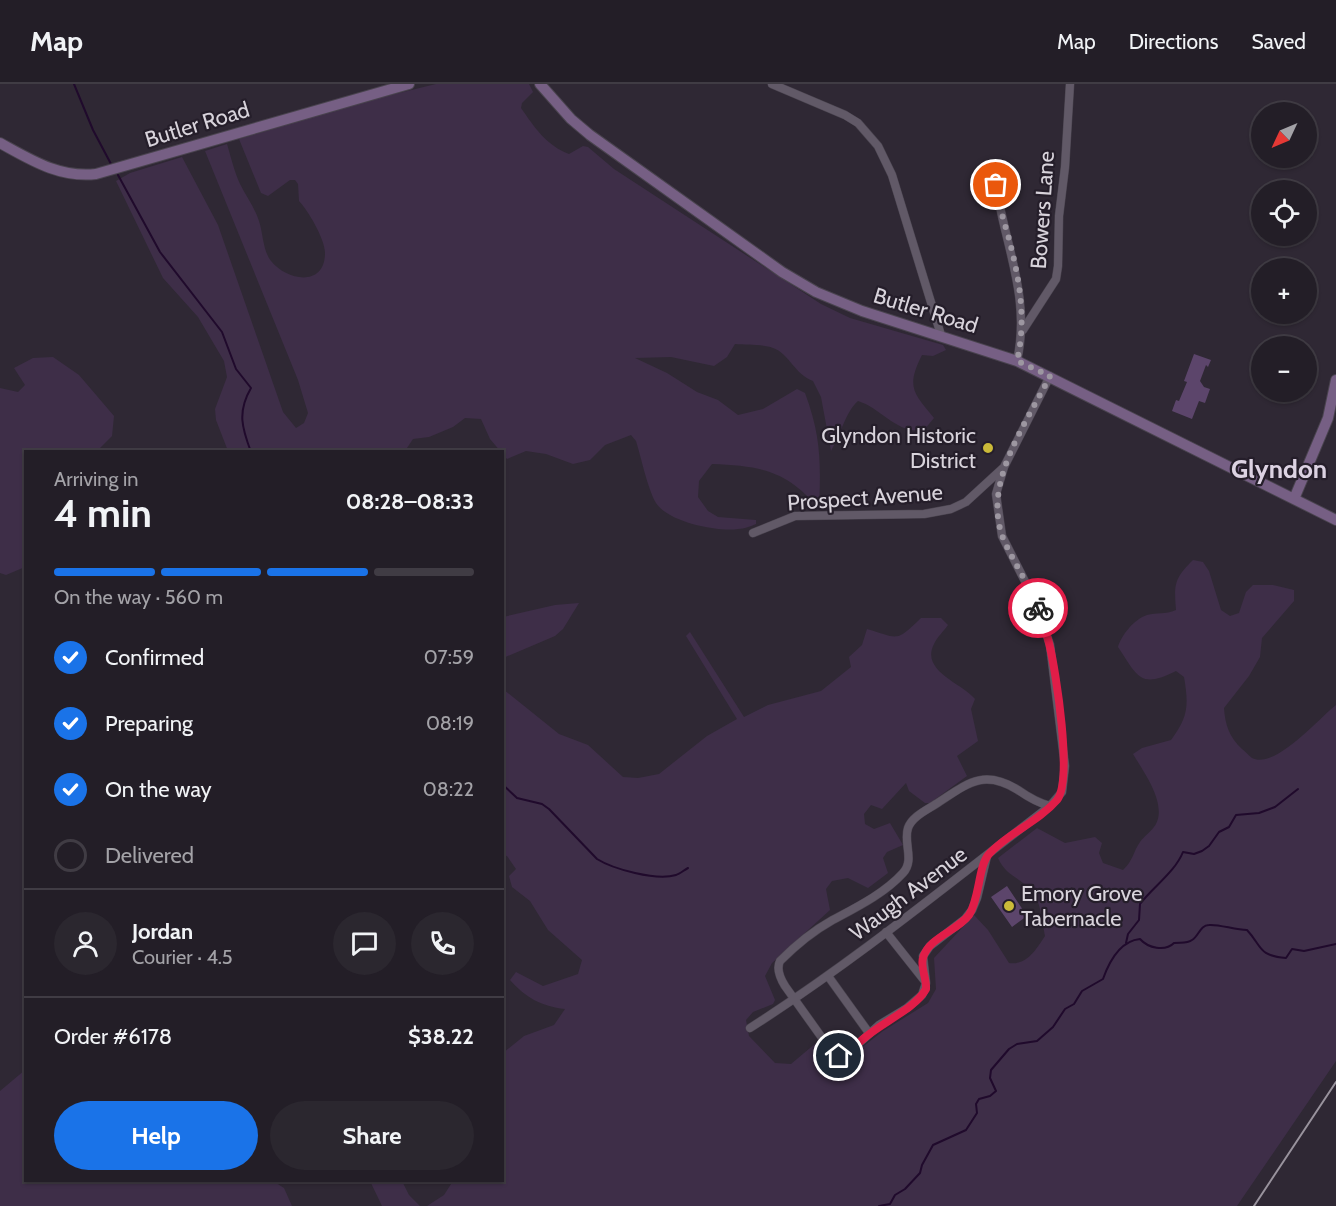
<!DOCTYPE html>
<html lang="en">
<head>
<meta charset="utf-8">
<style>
	body { margin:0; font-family:Cabin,sans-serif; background:#2b272f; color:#f1f3f6; height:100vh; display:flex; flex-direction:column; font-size:22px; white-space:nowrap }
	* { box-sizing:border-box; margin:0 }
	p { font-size:20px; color:#a3a2a7 }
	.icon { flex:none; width:33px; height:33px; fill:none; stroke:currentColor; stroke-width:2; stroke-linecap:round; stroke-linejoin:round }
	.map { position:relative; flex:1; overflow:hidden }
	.drawer { position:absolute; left:24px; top:366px; width:480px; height:732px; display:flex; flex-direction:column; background:#231e27; border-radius:0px; box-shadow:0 2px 4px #0004,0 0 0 2px #403c44 }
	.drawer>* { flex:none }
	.needle { width:39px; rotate:226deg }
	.tools { position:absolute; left:1251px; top:18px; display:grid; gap:12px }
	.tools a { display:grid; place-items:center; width:66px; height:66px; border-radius:50%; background:#231e27; box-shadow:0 2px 4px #0004,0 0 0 2px #403c44; font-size:30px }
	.pin { position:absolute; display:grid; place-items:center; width:51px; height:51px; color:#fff; margin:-26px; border:3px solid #fff; border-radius:50%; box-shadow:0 2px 6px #0007 }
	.courier { position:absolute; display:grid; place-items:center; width:60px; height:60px; margin:-30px; border:4px solid #e11d48; border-radius:50%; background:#fff; color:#222; box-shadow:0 2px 8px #0007 }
	.head em { font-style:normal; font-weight:700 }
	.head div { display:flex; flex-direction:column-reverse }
	.head { display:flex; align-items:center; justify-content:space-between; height:102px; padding:0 30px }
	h1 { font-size:39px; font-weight:700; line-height:45px }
	.bar { display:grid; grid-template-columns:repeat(4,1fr); gap:9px 6px; align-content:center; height:72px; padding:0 30px }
	.bar i { height:8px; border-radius:4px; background:#403c44 }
	.bar .on { background:#1a73e8 }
	.bar p { grid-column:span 4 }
	.line { display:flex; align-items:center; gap:15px; padding:0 30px; border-top:2px solid #403c44 }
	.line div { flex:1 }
	.round { display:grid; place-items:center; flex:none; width:63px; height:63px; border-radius:32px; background:#2b272f }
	ol { padding:0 30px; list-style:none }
	li { display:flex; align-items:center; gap:18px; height:66px }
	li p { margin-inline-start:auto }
	li .icon { padding:6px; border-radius:50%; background:#1a73e8; color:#fff; stroke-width:4 }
	li:last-child { color:#a3a2a7 }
	li i { width:33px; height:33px; border:3px solid #403c44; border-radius:50% }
	.action { display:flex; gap:12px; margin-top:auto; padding:12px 30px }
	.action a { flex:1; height:69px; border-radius:36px; background:#1a73e8; color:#fff; font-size:24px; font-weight:700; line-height:69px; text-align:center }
	.action a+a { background:#2b272f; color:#f1f3f6 }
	header { display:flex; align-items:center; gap:36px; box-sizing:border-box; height:84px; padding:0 30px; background:#231e27; border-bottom:2px solid #403c44 }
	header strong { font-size:28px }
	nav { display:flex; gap:33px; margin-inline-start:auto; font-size:21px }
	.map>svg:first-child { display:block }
	.green { fill:#3e2e48 }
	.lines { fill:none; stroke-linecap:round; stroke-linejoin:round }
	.stream { stroke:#200a2c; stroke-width:2 }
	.building { fill:#5c456b }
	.minor-casing { stroke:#49434e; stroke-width:9 }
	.secondary-casing { stroke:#49434e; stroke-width:12 }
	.minor { stroke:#615967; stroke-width:8 }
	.secondary { stroke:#765f84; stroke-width:10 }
	.rail { stroke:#99939d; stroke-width:2 }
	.done { stroke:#9d97a1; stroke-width:6; stroke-dasharray:0 10.8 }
	.route { stroke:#e11d48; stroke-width:8 }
	.poi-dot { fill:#cbba39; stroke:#251e2a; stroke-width:2 }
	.labels { text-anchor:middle; stroke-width:4.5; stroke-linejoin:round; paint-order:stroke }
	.street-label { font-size:22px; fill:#d8d3db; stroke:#251e2a }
	.poi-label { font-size:22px; fill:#d8d3db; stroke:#251e2a; text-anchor:end }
	.quarter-label { font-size:26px; font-weight:bold; fill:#dcd2e2; stroke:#251e2a }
</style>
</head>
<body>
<header>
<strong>Map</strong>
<nav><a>Map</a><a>Directions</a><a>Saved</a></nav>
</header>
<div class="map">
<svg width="1336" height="1122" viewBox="0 0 1336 1122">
	<rect width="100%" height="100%" fill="#2f2834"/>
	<path class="green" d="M436,0H529L533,8L522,19L521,24C535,44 546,61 569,70L583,62L588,63L614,85L821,220L850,234L943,261L946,266L933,272L922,271C906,303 913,308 934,334L924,346C898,351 881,324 858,317C846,327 840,352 831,367L821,313L813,297C794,290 790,270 773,264C762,260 746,261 735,260L727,273L714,282L671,273L635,274L667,289L697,308L718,316L738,331L763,325L797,305L805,309C821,352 821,379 819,425C787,386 760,382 712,380L699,397L698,413L708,427L718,433L756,436V440C751,442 744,445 738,445C717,448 668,438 656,419C648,406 641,373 636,357L631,351L605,361L590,376L573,380L546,370L526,367L507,375L490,355L481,335L465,334L453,343L429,353L413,355L405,367H228L216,336L215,325L227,293L224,277L198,233L163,194L116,97L130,89L182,73L218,141L283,328L296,344L304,339L308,329L298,296L205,67L227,60C231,73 234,87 240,100C246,112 255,124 259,137C263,149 263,167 271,177C286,196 324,204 325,170C326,157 308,126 299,117L298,100L295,96H290L268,112L261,109L239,55L354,20Z
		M53,273L79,291L114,332L112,352L97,367L26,368L25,483L6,491L0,489V304L18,308L25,301L14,284L33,274Z
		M1193,476L1203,478L1209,487L1221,526L1230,532L1239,529L1246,508L1253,501H1273L1294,506V517L1262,554L1260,573L1249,592L1224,624C1225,640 1229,653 1242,665C1245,667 1249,672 1252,674C1275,686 1319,634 1336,621V977L1237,1122H427L444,1111L453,1097L502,1096L503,969L524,952L554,941L565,925C541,922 526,914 510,896L516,888L543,902L578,890L582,876L548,846L530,817L512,803L509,792L516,785L507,772L503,771V605L559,650L588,661L623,693L638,694L659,690L707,652L737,635L686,552L690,548L744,633L768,621L821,607L851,583L849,573L862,561L867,545C900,555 896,558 921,534H941L948,541C944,547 937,553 934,560C920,587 962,599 975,615L971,625L978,657L957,672L967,692L930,719H925L909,707L906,699L882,725L871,721L864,730L865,740L874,745L890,739L903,761L887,768L883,774L888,789L868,804L848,794L832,797L826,805L830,826L772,879L765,892L775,916L773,920L753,928L746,936L749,952L775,979L791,980L816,959L838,982L883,947L928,919L936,905L934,874L974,831L988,846L1009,879C1027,882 1037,864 1045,852C1042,836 1041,814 1028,803C1017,793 1005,790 998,774L1037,744L1065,759L1095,753L1102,759L1099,769L1103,779L1123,786C1133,777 1133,768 1140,758C1144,752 1152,747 1156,740C1167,719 1143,687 1133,670L1142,664L1171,656C1188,633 1189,622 1184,593L1176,587C1140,605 1138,593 1118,563C1121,552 1134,535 1147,531C1157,528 1165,531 1176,526C1174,500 1174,495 1193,476Z
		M579,519L563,545L555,552L503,574V533L555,521Z
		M25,986L26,1096L273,1097L284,1104L292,1122H0V1007Z
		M370,1097H402L409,1111L420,1122H382Z"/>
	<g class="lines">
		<path class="stream" d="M74,0L93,46L111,80
			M118,91L160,168L222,248L236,285L251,304C237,328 242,344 251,368
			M502,700L517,714L542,720L549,725L597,775C613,785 656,797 676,791C680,790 684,786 688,784
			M1126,859L1128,850L1139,836L1140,820C1153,803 1175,788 1183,768L1194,770L1202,767L1209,762L1219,748L1229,743L1236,731L1259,729L1275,723L1298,705
			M879,1122L890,1120L895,1111L905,1105L920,1089L922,1081L933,1061L966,1046L977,1029L976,1020L979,1015L990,1012L996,1007L990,994L991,986L1009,965L1017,960L1037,957L1053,943L1065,925L1074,920L1082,907L1103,895C1109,878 1120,857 1140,855C1148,864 1165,868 1174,859C1180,858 1187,860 1192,856C1199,852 1200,841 1209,841C1219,840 1235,846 1247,846C1262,862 1258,872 1286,874L1292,865L1304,867L1336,860"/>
	</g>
	<path class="building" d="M1194,270L1211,276L1208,283L1206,281L1200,297L1204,303L1210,305L1205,319L1199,317L1192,335L1172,327L1176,316L1179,317L1187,298L1184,297Z
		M1007,802L1027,832L1012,843L991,813Z"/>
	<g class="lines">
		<defs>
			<path id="minor" d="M772,0L845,31L858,39L878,62L892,91L941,251
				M994,87C1001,154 1032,209 1017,277
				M1023,246L1056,195L1058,182L1059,132L1065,83L1070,0
				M753,449L795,432L924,430L951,425L966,418L1003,384
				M987,772L977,814L972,826L965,835L930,862L923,872L926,899L922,911L907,924L879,941L847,970L835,972L785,902C780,894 776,885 780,877C794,863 813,847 831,837C855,824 884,810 903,789C915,776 903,759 908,744C912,732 929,725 939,718C968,699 984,685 1018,706C1028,713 1038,719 1050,722
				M886,848L924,896
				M828,892L869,949
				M750,944C855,877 951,798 1050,722L1062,708L1065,682L1050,561L1036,519L1002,452L996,410L1004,383L1050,292"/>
			<path id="secondary" d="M540,0L571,35L590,51L782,188L816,208L862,227L1017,277L1336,436
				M0,59C31,76 59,94 96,90L409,0
				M1294,415L1328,334L1336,296"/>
		</defs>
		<use href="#minor" class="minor-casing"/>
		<use href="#secondary" class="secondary-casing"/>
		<use href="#minor" class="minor"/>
		<use href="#secondary" class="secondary"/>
		<path class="rail" d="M1254,1122L1336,998"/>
	</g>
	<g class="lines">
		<path class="done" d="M996,101C998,119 1003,134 1008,151C1019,193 1027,234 1017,277L1050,292C1026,340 982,399 1003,454C1013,478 1029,500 1038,524"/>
		<path class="route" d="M839,972C849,972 855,962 862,956C880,939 915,925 926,905C927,895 920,883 923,874C928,854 957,847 969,831C980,814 978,782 989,770C1008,749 1038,738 1057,716C1073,696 1056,587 1049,559C1046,547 1042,536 1038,524"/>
	</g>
	<g class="poi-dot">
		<circle cx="988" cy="364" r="6"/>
		<circle cx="1009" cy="822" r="6"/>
	</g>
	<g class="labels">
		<g class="street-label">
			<text transform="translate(197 40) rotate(-17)" y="8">Butler Road</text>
			<text transform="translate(1042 126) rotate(-86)" y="8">Bowers Lane</text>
			<text transform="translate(926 226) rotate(17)" y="8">Butler Road</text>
			<text transform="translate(865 413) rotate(-4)" y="8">Prospect Avenue</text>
			<text transform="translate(908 809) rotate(-37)" y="8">Waugh Avenue</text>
		</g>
		<g class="poi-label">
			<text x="976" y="359">Glyndon Historic<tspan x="976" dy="25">District</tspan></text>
			<text x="1021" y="817" text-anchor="start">Emory Grove<tspan x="1021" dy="25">Tabernacle</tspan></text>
		</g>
		<g class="quarter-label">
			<text x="1279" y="394">Glyndon</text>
		</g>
	</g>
</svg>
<div class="tools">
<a><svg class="needle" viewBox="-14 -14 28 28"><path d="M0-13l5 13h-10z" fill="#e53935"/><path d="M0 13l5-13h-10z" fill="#a3a2a7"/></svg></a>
<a><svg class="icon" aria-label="locate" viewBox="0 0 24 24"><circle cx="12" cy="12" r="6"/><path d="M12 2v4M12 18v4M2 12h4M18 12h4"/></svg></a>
<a>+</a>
<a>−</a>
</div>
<div class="pin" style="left:996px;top:101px;background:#ea580c"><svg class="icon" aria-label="bag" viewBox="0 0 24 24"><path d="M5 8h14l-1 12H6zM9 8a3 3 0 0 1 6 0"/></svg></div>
<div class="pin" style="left:839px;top:972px;background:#1f2937"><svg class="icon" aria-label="home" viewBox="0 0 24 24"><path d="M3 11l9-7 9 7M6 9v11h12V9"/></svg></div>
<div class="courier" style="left:1038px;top:524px"><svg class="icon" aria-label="bike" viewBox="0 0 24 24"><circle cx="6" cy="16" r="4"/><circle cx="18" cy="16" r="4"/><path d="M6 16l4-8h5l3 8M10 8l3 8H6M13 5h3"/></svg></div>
<section class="drawer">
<div class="head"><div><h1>4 min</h1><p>Arriving in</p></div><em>08:28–08:33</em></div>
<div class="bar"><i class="on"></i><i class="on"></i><i class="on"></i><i></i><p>On the way · 560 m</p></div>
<ol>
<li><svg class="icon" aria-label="check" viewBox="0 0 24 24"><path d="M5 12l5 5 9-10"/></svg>Confirmed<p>07:59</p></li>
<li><svg class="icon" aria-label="check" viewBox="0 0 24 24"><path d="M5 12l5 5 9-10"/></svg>Preparing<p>08:19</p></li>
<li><svg class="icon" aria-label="check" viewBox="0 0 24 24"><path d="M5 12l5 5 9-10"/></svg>On the way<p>08:22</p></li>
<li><i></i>Delivered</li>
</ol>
<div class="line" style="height:108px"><a class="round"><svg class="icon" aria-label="person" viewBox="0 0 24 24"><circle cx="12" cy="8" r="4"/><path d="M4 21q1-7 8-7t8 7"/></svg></a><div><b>Jordan</b><p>Courier · 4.5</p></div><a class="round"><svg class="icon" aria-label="chat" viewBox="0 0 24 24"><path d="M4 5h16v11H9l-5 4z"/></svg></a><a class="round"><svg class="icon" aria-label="phone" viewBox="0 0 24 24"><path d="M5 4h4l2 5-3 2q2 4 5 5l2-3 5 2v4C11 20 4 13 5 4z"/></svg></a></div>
<div class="line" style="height:78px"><div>Order #6178</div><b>$38.22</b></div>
<div class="action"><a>Help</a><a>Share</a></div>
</section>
</div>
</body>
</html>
